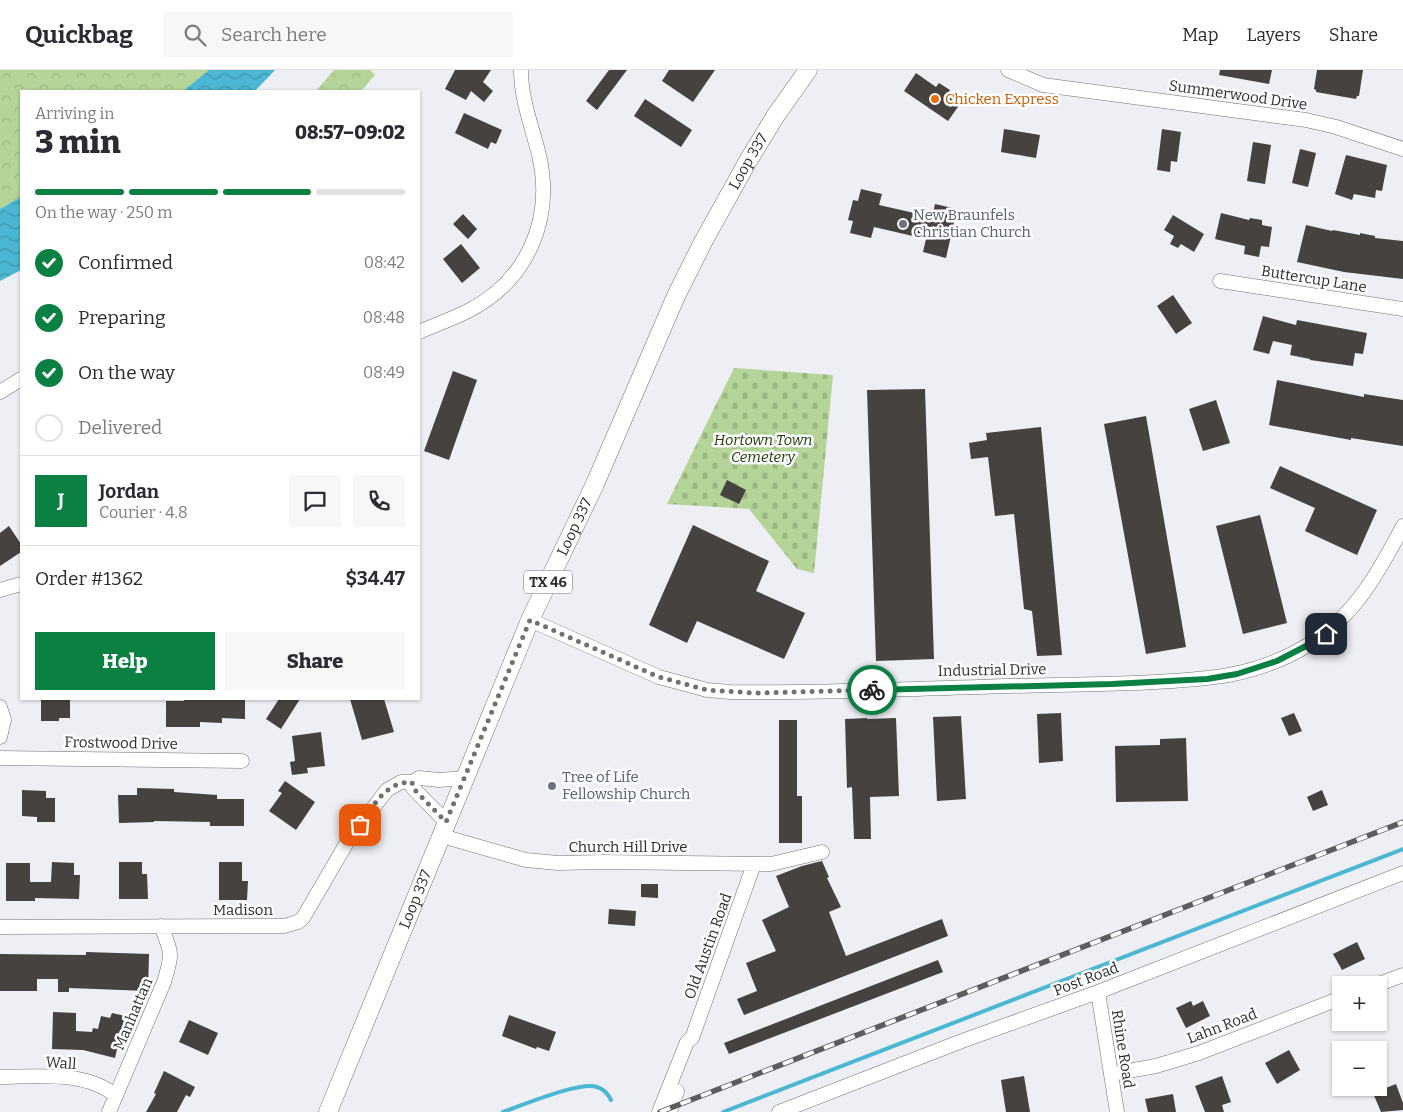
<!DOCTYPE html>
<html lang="en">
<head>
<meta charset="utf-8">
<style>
	body { margin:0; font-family:Bitter,serif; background:#f7f7f7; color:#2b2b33; height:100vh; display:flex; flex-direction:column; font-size:19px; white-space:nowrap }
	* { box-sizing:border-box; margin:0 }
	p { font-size:16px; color:#7c7c81 }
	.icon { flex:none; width:28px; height:28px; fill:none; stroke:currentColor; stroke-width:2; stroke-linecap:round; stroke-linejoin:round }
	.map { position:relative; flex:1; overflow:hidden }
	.panel { position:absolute; left:20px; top:20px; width:400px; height:610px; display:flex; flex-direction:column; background:#fff; border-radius:0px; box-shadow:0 1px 4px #0004 }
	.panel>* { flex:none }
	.fabs { position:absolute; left:1332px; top:906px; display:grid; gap:10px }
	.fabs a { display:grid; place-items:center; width:55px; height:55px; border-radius:0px; background:#fff; box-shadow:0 1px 4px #0004; font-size:25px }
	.pin { position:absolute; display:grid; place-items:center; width:42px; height:42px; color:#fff; margin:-21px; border-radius:10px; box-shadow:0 2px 8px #0006 }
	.courier { position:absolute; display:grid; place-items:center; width:50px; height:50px; margin:-25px; border:4px solid #0b8043; border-radius:50%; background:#fff; color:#222; box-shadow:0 1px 6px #0007 }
	.head em { font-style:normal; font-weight:800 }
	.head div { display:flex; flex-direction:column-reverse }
	.head { display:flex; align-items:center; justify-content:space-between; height:85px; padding:0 15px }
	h1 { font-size:32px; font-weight:800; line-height:38px }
	.bar { display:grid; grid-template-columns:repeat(4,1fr); gap:8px 5px; align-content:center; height:60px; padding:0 15px }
	.bar i { height:6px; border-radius:4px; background:#e1e1e2 }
	.bar .active { background:#0b8043 }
	.bar p { grid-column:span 4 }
	.line { display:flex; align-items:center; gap:12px; padding:0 15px; border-top:1px solid #e1e1e2 }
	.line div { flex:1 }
	.round { display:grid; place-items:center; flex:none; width:52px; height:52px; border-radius:0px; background:#f7f7f7 }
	ol { padding:0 15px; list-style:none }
	li { display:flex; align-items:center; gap:15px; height:55px }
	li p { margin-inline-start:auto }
	li .icon { padding:5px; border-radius:50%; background:#0b8043; color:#fff; stroke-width:4 }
	li:last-child { color:#7c7c81 }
	li i { width:28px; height:28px; border:2px solid #e1e1e2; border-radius:50% }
	.action { display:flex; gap:10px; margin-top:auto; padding:10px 15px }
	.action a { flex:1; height:58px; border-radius:0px; background:#0b8043; color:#fff; font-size:20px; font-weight:800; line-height:58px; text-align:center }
	.action a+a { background:#f7f7f7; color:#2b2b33 }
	header { display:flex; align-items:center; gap:30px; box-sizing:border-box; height:70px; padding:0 25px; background:#fff; border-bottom:1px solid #e1e1e2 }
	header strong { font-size:24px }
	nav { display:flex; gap:28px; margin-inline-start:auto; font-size:18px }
	.search { width:350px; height:45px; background:#f7f7f7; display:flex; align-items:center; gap:12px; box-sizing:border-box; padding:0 18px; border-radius:0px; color:#7c7c81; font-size:19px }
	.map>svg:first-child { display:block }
	.cemetery { fill:url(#cemetery-stones) }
	.park { fill:url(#park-crowns) }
	.water { fill:url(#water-waves) }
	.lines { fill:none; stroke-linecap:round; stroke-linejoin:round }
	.stream { stroke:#4cb7d2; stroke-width:4 }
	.building { fill:#45423f }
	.minor-casing { stroke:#707275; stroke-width:15 }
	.major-casing { stroke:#707275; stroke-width:19 }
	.minor { stroke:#fff; stroke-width:14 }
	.major { stroke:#fff; stroke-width:18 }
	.rail-casing { stroke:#5b5d5f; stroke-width:5.5 }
	.rail { stroke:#fcfdfe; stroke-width:4; stroke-dasharray:11; stroke-linecap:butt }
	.done { stroke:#707174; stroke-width:5; stroke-dasharray:0 9 }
	.route { stroke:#0b8043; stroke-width:6 }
	.food-dot { fill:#e8710a; stroke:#fcfdfe; stroke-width:2 }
	.worship-dot { fill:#6b7280; stroke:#fcfdfe; stroke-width:2 }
	.labels { text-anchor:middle; stroke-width:5; stroke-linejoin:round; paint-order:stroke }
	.shield { fill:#fcfdfe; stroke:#6a6b6d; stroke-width:1 }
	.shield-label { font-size:14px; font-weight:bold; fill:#2c2d2f }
	.street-label { font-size:15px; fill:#2c2d2f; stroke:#fcfdfe }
	.food-label { font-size:15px; fill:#c56008; stroke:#fcfdfe; text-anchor:start }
	.worship-label { font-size:15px; fill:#5b616d; stroke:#fcfdfe; text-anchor:start }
	.park-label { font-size:15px; font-style:italic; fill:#263c07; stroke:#fcfdfe }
</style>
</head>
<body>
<header>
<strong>Quickbag</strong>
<div class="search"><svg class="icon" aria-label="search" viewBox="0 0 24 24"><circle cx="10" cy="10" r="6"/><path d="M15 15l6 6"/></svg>Search here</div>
<nav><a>Map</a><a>Layers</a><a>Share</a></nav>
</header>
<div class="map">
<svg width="1403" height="1042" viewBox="0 0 1403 1042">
	<defs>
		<pattern id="cemetery-stones" width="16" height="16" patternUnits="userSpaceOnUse" patternTransform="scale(1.25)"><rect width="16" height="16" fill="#b5d498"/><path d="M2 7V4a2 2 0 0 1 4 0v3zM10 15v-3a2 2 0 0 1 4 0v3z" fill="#9cb683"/></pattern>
		<pattern id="park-crowns" width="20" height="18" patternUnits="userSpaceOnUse" patternTransform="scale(1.25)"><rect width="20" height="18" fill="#b5d498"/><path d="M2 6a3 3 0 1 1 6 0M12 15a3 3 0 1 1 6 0" fill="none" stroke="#9cb683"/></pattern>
		<pattern id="water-waves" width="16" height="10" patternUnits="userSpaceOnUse" patternTransform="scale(1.25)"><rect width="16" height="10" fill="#4cb7d2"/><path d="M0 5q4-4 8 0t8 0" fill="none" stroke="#3f95ab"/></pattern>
	</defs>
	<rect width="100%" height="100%" fill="#edeff4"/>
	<path class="cemetery" d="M734,298L833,305L814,503L797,499L749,439L667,434Z"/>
	<path class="park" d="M0,0H209L183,21H21V127L0,139Z
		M334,0H370L375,5L361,21H316Z"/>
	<path class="water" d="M209,0H275L255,21H183Z
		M21,127V200L0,211V139Z"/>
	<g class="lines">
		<path class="stream" d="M503,1042C523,1035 580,1011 597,1017C604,1019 608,1024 611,1030
			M723,1042L1403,779"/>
	</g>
	<path class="building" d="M455,0H491L483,12L493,21L484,32L471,21L466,30L445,19Z
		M609,0H627L597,40L586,31Z
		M669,0H715L693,32L662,11Z
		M1220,0H1272L1269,14L1219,5Z
		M1317,0H1363L1359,26H1357L1356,29L1316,22V20L1314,19Z
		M916,3L936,17L939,13L950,20L947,25L960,34L948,51L904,21Z
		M645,29L692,60L681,77L634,46Z
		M464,43L502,60L496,74L491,72L488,79L455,63Z
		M1004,59L1040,65L1036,88L1001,82Z
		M1162,59L1181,62L1177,92L1171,91L1170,102L1157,100Z
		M1253,72L1271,75L1265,114L1247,111Z
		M1300,79L1316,83L1308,117L1292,113Z
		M1346,85L1387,95L1382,121L1376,120L1375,128L1354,124L1352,130L1335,124Z
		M861,119L882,124L879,135L932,147L935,134L957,139L946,188L923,182L926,169L874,157L871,168L850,163L853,151L848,150L853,130L858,131Z
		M1221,143L1249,150L1250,148L1262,150V155L1272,157L1269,177L1261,176L1259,187L1244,184L1245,176L1215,169Z
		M463,144L477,159L468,169L453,154Z
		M1173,145L1204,164L1194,182L1181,174L1178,178L1170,174L1174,166L1164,160Z
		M1306,155L1332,161L1333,160L1360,165V163L1375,166V168L1403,171V209L1344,202L1297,192Z
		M461,174L480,198L462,213L443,189Z
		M1173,225L1192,253L1176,264L1157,236Z
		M1263,246L1296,255L1297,250L1367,263L1363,284L1355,283L1353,296L1310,290V289L1290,285L1292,275L1273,271L1269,284L1253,280Z
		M453,301L477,310L449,390L424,381Z
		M1277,310L1364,327V324L1403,330V376L1351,368V370L1269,355Z
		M925,319L934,589L876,591L867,320Z
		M1216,330L1230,373L1203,381L1189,339Z
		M1146,346L1186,577L1146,584L1104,354Z
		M1041,357L1062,585L1037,586L1032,541L1024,539L1014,444L995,446L988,387L971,389L969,373L987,370L986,363Z
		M1280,396L1377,440L1357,485L1305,461L1315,438L1270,418Z
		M727,410L746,420L739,434L720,425Z
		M1260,445L1287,553L1243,564L1216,456Z
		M693,455L769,491L756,521L805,543L784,589L697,551L687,573L649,555Z
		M9,456L21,474V482L0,496V463Z
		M41,629H70V648H59V651H41Z
		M184,629H245V649L222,648V653L200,652V657H166V631H184Z
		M279,629H300L281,659L266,649Z
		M350,629H384L394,662L362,670Z
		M1061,643L1063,691L1039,693L1037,644Z
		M1294,643L1302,661L1289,666L1281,648Z
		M961,646L966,729L937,731L933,647Z
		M867,648V649L896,648L899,726L870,727L871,769H854L852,717L847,718L845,649Z
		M779,650H797V726H802V773H779Z
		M321,662L325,696L307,698L308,703L292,705L290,692L295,691L292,666Z
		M1186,668L1188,731L1116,732L1115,676L1160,675V669Z
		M285,711L315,732L296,760L269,741L282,723L278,721Z
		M137,718L174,719V722L217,725V729H244V756H210V752L154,751V752L119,753L118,725H137Z
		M22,720L46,721V728H55V752H37V747L22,746Z
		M1322,720L1328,735L1313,741L1307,727Z
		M822,791L829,807L827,808L841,837L829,842L846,886L942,849L948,866L744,945L737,929L757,921L746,893L776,881L762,850L789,837L776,806L802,796Z
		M52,792L74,793V805H80L79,829L35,828V831H6V793H30V812H51Z
		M119,792H142V804H147L148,829H119Z
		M219,792H242V811H248L247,830H219Z
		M641,814H658V828L641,827Z
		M609,839L636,841L635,856L608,854Z
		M1357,872L1365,889L1342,900L1333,884Z
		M86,882L149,884L148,921L69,918V922H58V909H37V921H0V884L86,885Z
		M938,890L943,902L729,984L724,973Z
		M1191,931L1193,936L1203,931L1210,946L1186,958L1176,938Z
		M53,942L76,943V961L92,962L93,958L98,959L101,946L110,948L112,943L125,946L115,988L83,980L52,979Z
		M509,945L556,962L549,981L537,977L536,979L502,966Z
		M189,950L218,963L208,985L179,972Z
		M1289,980L1300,1000L1277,1014L1265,993Z
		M164,1001L195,1017L190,1027L186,1025L177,1042H146L156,1024L154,1023Z
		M1024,1006L1030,1042H1006L1001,1010Z
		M1222,1006L1231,1032L1222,1035L1224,1042H1205L1195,1016Z
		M1396,1014L1403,1033V1040L1381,1042L1373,1023Z
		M1173,1024L1176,1042H1148L1145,1029Z"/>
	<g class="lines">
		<defs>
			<path id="minor" d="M1008,0L1043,15L1306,50L1336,57L1403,79
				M1220,211L1403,239
				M419,262C435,255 452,249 468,241C527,211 554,150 539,85C532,56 521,30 521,0
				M0,322L21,309
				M0,520L21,514
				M530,550L659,607L707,620L730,622C813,624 896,619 979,617C1030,615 1082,615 1133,613C1197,610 1251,610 1308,575C1354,547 1379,502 1403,456
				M0,637L4,650L0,667
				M0,688L242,691
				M412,712L413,718L446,752
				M442,766L526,790L558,793L603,792L771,794L822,782
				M0,857L284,856L298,852L303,848L349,769L387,720L401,712H412L419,708L439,710L465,708
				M1376,915L1403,905
				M1098,922L1117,1042
				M1111,1004L1156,996L1199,983L1341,928
				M0,1007C37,1007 86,1000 116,1026
				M109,1042L164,912C173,883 172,884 161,856
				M659,1042L687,972L692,968L754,794
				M670,1042L677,1021
				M779,1042L962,971L1098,922L1403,803"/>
			<g id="major">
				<path id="s1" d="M328,1042L530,550L595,414L676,226L703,172L748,91L776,45L808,0"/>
			</g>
		</defs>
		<use href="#minor" class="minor-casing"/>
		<use href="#major" class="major-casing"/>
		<use href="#minor" class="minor"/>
		<use href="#major" class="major"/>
		<defs>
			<path id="rail" d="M660,1042L1403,752"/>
		</defs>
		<use href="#rail" class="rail-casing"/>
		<use href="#rail" class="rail"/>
	</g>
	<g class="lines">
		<path class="done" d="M360,755C374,735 385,712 412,712L413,718L446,752L530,550L659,607L707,620L755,623L872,620"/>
		<path class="route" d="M872,620L1112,614L1207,609L1237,604L1277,591L1306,576L1326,564"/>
	</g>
	<circle class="food-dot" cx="935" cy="29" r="5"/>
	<g class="worship-dot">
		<circle cx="903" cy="154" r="5"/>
		<circle cx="552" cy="716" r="5"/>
	</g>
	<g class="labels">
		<rect class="shield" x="524" y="500.5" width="48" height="23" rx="4"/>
		<g class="shield-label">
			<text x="548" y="517">TX 46</text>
		</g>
		<g class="street-label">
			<text transform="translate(1238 25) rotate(8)" y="5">Summerwood Drive</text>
			<text dy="5" stroke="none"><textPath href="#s1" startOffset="1040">Loop 337</textPath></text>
			<text transform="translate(1314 209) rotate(9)" y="5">Buttercup Lane</text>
			<text dy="5" stroke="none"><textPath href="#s1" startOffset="635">Loop 337</textPath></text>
			<text transform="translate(992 600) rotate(-1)" y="5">Industrial Drive</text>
			<text transform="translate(121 673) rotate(1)" y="5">Frostwood Drive</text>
			<text x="628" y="782">Church Hill Drive</text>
			<text dy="5" stroke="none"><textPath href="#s1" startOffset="230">Loop 337</textPath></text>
			<text x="243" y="845">Madison</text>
			<text transform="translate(708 876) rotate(-70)" y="5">Old Austin Road</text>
			<text transform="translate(1086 909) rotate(-21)" y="5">Post Road</text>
			<text transform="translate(133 944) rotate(-67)" y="5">Manhattan</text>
			<text transform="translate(1222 956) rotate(-21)" y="5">Lahn Road</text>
			<text transform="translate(1123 979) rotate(81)" y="5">Rhine Road</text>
			<text transform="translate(61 993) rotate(4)" y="5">Wall</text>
		</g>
		<g class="food-label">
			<text x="945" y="34">Chicken Express</text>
		</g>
		<g class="worship-label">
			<text x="913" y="150">New Braunfels<tspan x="913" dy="17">Christian Church</tspan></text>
			<text x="562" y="712">Tree of Life<tspan x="562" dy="17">Fellowship Church</tspan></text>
		</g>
		<g class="park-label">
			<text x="763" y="375">Hortown Town<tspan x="763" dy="17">Cemetery</tspan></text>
		</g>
	</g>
</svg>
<div class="fabs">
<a>+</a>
<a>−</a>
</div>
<div class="pin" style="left:360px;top:755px;background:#ea580c"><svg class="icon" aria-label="bag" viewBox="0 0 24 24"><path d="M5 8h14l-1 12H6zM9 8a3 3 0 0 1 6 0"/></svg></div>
<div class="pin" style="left:1326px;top:564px;background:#1f2937"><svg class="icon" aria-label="home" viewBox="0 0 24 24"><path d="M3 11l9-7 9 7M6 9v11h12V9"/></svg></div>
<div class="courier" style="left:872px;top:620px"><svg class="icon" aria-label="bike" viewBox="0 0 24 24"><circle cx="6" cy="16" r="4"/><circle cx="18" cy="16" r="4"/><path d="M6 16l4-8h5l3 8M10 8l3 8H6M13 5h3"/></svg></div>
<section class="panel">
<div class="head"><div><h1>3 min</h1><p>Arriving in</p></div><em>08:57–09:02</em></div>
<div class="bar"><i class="active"></i><i class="active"></i><i class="active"></i><i></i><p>On the way · 250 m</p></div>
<ol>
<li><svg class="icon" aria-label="check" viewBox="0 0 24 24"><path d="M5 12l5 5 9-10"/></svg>Confirmed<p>08:42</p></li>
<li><svg class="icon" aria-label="check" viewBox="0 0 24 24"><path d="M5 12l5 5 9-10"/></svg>Preparing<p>08:48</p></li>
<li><svg class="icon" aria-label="check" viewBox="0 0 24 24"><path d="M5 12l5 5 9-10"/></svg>On the way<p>08:49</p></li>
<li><i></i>Delivered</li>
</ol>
<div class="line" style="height:90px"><b class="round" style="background:#0b8043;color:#fff">J</b><div><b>Jordan</b><p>Courier · 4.8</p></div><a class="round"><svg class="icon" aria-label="chat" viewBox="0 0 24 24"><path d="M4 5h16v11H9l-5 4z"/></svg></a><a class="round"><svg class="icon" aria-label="phone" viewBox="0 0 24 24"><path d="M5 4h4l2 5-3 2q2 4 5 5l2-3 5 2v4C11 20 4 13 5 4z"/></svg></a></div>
<div class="line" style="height:65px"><div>Order #1362</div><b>$34.47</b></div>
<div class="action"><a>Help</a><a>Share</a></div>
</section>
</div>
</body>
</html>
